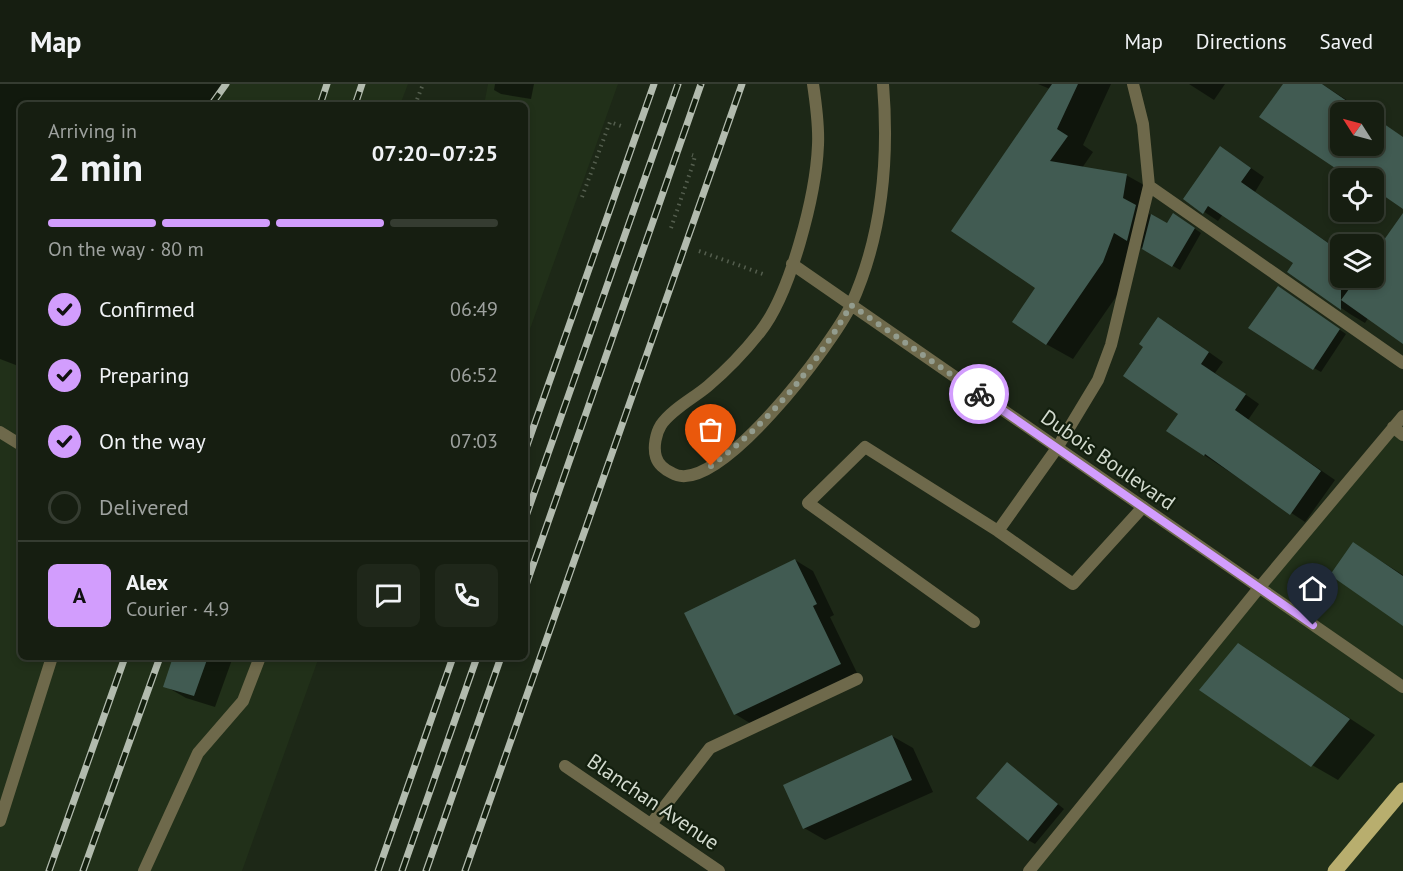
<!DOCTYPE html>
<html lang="en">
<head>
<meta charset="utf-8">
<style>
	body { margin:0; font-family:"PT Sans",sans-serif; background:#1f271a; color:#f1f3f6; height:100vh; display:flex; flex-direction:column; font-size:22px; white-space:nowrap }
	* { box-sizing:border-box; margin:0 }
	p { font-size:20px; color:#9ea29f }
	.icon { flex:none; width:33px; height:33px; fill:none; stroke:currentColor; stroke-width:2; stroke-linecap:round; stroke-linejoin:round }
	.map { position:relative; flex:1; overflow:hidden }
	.sheet { position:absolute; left:18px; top:18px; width:510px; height:558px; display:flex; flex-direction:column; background:#161e11; border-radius:9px; box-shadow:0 3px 9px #0003,0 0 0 2px #353c31 }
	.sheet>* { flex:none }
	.needle { width:39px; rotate:306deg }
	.tools { position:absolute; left:1330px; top:18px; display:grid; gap:12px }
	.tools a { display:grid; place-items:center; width:54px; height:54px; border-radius:9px; background:#161e11; box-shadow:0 3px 9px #0003,0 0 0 2px #353c31; font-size:30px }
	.pin { position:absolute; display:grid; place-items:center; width:51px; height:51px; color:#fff; margin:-62px -26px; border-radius:50% 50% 50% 0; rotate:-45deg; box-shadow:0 0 6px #0007 }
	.pin .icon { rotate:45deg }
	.courier { position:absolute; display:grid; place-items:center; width:60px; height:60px; margin:-30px; border:4px solid #d29dfd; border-radius:50%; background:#fff; color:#222; box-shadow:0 2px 8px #0007 }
	.summary em { font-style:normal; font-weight:700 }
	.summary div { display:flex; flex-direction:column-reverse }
	.summary { display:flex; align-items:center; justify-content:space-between; height:102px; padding:0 30px }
	h1 { font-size:39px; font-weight:700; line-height:45px }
	.bar { display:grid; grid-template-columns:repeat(4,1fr); gap:9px 6px; align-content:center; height:72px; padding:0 30px }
	.bar i { height:8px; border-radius:4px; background:#353c31 }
	.bar .current { background:#d29dfd }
	.bar p { grid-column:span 4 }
	.line { display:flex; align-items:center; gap:15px; padding:0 30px; border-top:2px solid #353c31 }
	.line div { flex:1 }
	.round { display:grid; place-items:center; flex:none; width:63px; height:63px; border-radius:9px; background:#1f271a }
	ol { padding:0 30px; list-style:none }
	li { display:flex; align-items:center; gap:18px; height:66px }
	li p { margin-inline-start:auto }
	li .icon { padding:6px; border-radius:50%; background:#d29dfd; color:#111; stroke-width:4 }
	li:last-child { color:#9ea29f }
	li i { width:33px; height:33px; border:3px solid #353c31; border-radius:50% }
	header { display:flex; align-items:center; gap:36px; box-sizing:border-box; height:84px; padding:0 30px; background:#161e11; border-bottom:2px solid #353c31 }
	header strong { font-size:28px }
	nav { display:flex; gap:33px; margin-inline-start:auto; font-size:21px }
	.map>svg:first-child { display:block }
	.built { fill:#213019 }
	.shadow { fill:#0007 }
	.building { fill:#415b52 }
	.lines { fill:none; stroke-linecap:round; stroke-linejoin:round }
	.path { stroke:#545e4e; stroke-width:4; stroke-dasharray:1.5 4.5; stroke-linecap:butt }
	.lane { stroke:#6e694b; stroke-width:12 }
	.street { stroke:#6e694b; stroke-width:12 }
	.primary { stroke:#b8ae6e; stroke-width:15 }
	.rail-casing { stroke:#b2bbae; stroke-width:7 }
	.rail { stroke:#131f0e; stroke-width:4.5; stroke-dasharray:14; stroke-linecap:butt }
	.done { stroke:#939c8e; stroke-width:6; stroke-dasharray:0 10.8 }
	.route { stroke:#d29dfd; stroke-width:8 }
	.labels { text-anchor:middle; stroke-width:4.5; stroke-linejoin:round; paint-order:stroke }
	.street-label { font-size:21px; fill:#d2dace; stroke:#131f0e }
</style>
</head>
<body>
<header>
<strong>Map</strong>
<nav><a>Map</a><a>Directions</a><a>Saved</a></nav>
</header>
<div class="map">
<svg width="1403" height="787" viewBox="0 0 1403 787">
	<rect width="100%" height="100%" fill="#1d2817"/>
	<path class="built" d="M0,0H408L400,21H21V573H319L242,787H0Z
		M488,0H618L525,259V21H484Z
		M1403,335V787H1034Z"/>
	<path class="shadow" d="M0,0H222L208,21H21V283L0,275Z
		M495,0H534L531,15L501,10L494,6Z
		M1038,0H1111L1083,61L1093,68L1082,84L1126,91L1153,106L1149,130L1167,141L1181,135L1201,149L1180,186L1140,163L1129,194L1073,275L1046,260L1037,204L1050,5Z
		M1189,0H1225L1214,16Z
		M1284,0H1322L1365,28H1341V62H1374V34L1403,54V123L1374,103V94H1352L1261,32Z
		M1235,73L1264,93L1255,108L1340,167L1341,165V194H1374V172L1403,131V259L1368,234L1365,239L1350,230L1289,188L1295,179L1223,130L1218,137L1185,115Z
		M1285,208L1346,250L1321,288L1314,284Z
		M1173,243L1223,278L1215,289L1259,320L1248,336L1335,396L1305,438L1204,371L1180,329Z
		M1354,460L1403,491V540Z
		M795,476L813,487L834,531L830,533L858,591L753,641L735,630Z
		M1238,561L1375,651L1338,696L1312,681Z
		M174,573H233L215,623L186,614L165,602Z
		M892,652L913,664L933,708L825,756L804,744Z
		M1007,680L1064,725L1035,760L1028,756Z"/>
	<path class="building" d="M1052,0H1078L1057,45L1068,52L1050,77L1127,90L1123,114L1136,121L1127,157L1114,149L1103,178L1046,261L1012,238L1035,204L951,147Z
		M1283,0H1322L1363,28H1341V62H1374V33L1403,53V125L1374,105V94H1358L1341,83V88L1259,33Z
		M1220,62L1251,84L1241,98L1341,168V226L1287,188L1293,179L1208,122L1203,130L1183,115Z
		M1173,129L1195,144L1172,183L1142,165L1151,130L1167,139Z
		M1403,129V260L1341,216L1357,194H1374V170Z
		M1278,202L1340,245L1313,286L1248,244Z
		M1158,233L1209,268L1201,280L1246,310L1235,326L1321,387L1290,431L1205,370L1204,372L1166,347L1178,330L1123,292L1143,263L1139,260Z
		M1353,458L1403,492V542L1330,491Z
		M795,475L817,520L813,522L841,580L734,631L684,529Z
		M1238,559L1350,635L1311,683L1199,606Z
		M173,573H208L194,612L163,603Z
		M892,651L912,696L803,745L783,701Z
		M1007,678L1058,720L1028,757L976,714Z"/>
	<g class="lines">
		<path class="path" d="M415,21L423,0
			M582,113L610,38L621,42
			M671,144L693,80L695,72L692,71
			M699,167L763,190"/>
		<path class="lane" d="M1149,102L1403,279
			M1393,343L1403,351
			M0,348L21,361
			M998,447L1073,500L1143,423
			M974,538L808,419L865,363L998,447L1057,364L1098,296L1111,261L1149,102L1143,40L1133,0
			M0,737L52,573
			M651,740L710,664L857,595
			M144,787L198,669L243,617L260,573
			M1029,787L1259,504L1403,332"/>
		<path class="street" d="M813,0C816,20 819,41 818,61C816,110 791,209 760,248C745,267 727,286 708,302C694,314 672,325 661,341C656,349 653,363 656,373C658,380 665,386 672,389C716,416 834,258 851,221C882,153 889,74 883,0
			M792,180L1403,603
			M565,682L719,787"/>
		<path class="primary" d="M1335,787L1403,706"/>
		<defs>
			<path id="rail" d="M211,21L226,0
				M320,21L327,0
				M355,21L362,0
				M525,367L654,0
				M525,435L678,0
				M525,504L701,0
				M49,787L125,573
				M83,787L160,573
				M378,787L453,573
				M402,787L477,573
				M426,787L501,573
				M465,787L742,0"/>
		</defs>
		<use href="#rail" class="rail-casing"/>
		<use href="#rail" class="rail"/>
	</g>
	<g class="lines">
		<path class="done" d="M711,382C769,338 814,285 851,221L979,310"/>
		<path class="route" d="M979,310L1313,541"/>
	</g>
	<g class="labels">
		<g class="street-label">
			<text transform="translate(1108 376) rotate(35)" y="7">Dubois Boulevard</text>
			<text transform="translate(653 718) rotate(34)" y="7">Blanchan Avenue</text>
		</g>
	</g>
</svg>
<div class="tools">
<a><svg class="needle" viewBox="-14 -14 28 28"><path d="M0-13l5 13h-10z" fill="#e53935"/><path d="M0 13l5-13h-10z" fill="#9ea29f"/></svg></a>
<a><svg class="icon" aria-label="locate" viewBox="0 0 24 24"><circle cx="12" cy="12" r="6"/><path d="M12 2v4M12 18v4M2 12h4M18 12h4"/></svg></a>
<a><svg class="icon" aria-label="layers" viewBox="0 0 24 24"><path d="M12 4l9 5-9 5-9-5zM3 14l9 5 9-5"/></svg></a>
</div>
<div class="pin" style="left:711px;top:382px;background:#ea580c"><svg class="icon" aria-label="bag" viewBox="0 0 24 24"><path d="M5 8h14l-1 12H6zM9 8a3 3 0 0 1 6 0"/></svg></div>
<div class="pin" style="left:1313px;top:541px;background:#1f2937"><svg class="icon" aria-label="home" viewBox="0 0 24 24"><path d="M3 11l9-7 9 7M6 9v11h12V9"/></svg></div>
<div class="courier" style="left:979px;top:310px"><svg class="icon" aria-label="bike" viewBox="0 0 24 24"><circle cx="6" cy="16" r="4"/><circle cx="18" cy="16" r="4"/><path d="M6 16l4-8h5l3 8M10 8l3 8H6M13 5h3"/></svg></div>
<section class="sheet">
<div class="summary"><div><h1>2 min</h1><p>Arriving in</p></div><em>07:20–07:25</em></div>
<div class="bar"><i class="current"></i><i class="current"></i><i class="current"></i><i></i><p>On the way · 80 m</p></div>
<ol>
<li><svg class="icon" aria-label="check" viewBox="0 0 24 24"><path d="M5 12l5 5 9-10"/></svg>Confirmed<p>06:49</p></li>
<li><svg class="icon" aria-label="check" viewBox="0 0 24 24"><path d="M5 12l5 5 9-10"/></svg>Preparing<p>06:52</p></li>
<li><svg class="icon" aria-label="check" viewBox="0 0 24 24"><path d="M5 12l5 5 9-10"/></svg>On the way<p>07:03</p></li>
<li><i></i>Delivered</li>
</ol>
<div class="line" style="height:108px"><b class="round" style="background:#d29dfd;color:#111">A</b><div><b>Alex</b><p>Courier · 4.9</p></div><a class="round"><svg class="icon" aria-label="chat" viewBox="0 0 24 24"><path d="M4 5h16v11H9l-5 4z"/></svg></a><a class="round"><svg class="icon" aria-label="phone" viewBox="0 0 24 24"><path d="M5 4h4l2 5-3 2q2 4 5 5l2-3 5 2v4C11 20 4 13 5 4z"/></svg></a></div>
</section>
</div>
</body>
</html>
